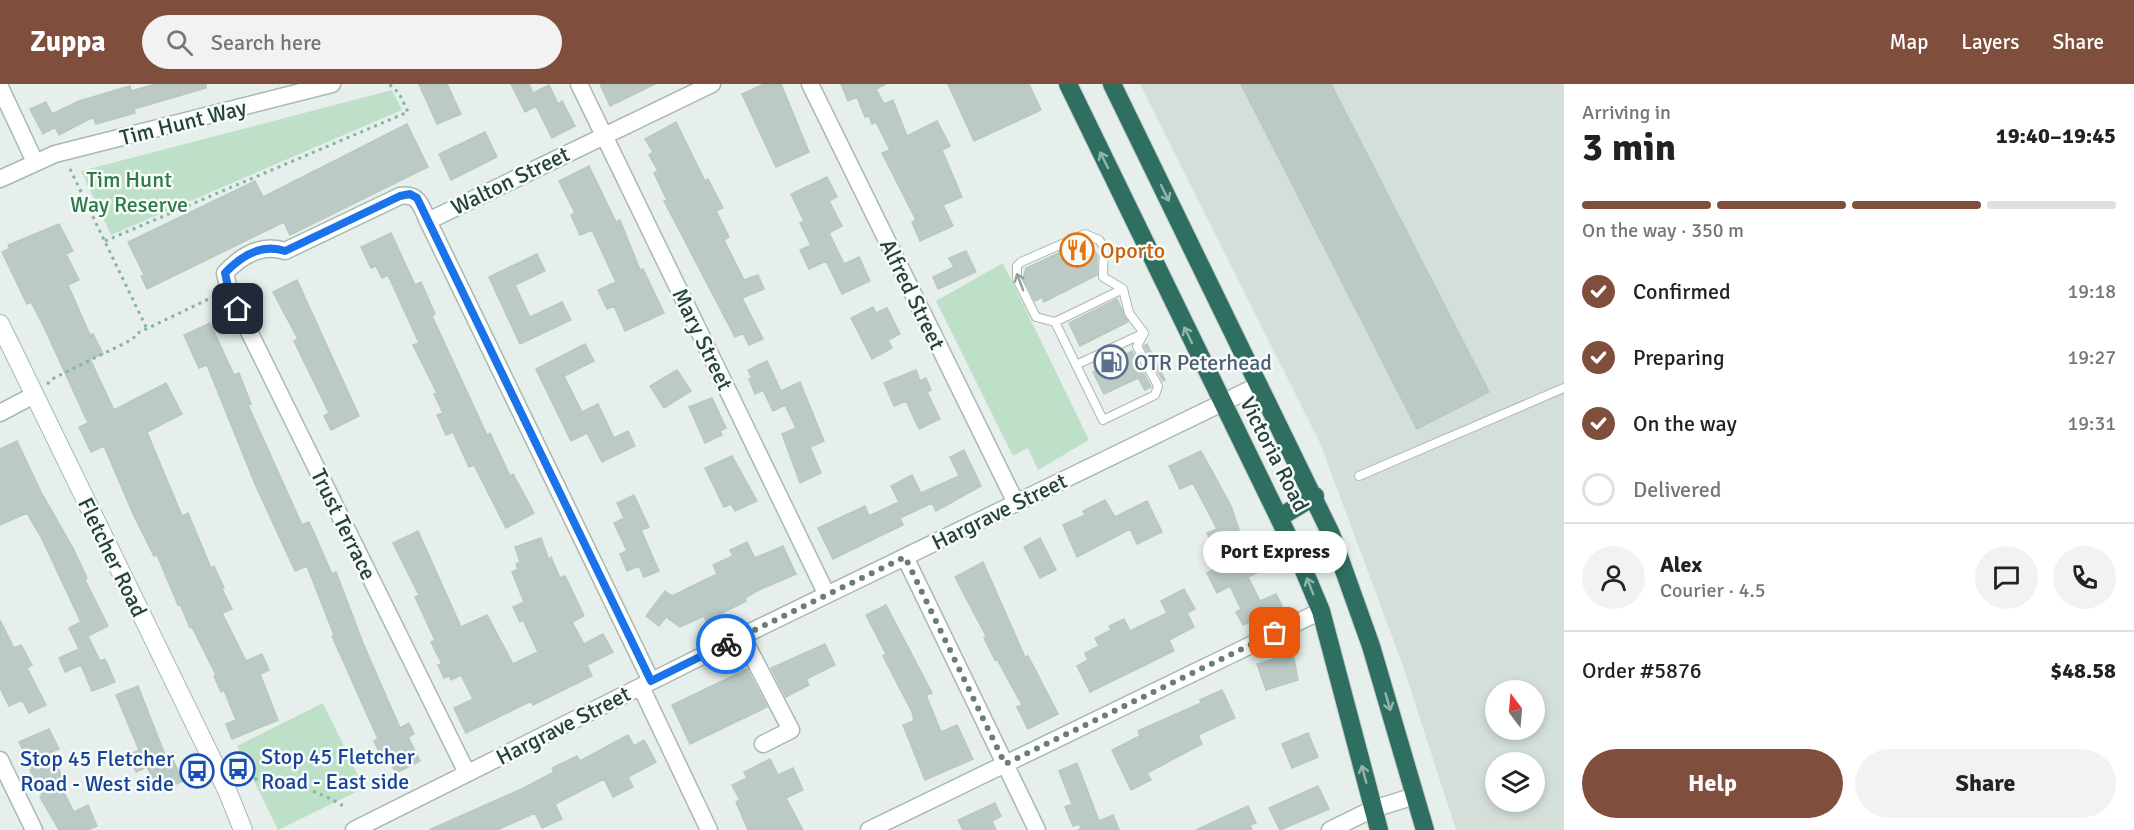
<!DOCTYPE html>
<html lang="en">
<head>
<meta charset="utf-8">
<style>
	body { margin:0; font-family:Signika,sans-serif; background:#f2f2f2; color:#222; height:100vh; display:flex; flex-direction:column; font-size:22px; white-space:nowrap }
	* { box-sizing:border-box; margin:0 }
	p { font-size:20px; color:#767676 }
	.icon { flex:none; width:33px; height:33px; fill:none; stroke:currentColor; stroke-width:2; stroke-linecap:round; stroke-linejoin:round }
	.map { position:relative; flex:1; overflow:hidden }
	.sheet { display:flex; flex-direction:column; background:#fff; width:570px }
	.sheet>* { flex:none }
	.needle { width:39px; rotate:344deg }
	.controls { position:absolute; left:1485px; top:596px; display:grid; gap:12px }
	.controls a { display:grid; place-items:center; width:60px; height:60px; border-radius:50%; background:#fff; box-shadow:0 3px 9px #0003; font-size:30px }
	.pin { position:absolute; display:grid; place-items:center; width:51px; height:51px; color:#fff; margin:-26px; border-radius:12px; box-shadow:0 3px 9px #0006 }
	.courier { position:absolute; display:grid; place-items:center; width:60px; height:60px; margin:-30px; border:4px solid #1a73e8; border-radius:50%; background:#fff; color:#222; box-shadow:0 2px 8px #0007 }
	.bubble { position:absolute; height:42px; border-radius:21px; background:#fff; box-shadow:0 3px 9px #0003; font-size:20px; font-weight:700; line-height:42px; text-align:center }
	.headline em { font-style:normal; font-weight:700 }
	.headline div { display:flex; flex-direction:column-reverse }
	.headline { display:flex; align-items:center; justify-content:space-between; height:102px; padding:0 18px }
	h1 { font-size:39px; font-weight:700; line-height:45px }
	.bar { display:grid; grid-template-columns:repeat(4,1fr); gap:9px 6px; align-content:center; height:72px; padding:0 18px }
	.bar i { height:8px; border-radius:4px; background:#e0e0e0 }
	.bar .on { background:#804e3d }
	.bar p { grid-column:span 4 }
	.line { display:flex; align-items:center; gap:15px; padding:0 18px; border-top:2px solid #e0e0e0 }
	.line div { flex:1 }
	.round { display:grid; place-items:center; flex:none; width:63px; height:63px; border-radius:32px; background:#f2f2f2 }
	ol { padding:0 18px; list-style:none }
	li { display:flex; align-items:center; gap:18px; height:66px }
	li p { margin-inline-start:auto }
	li .icon { padding:6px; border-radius:50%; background:#804e3d; color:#fff; stroke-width:4 }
	li:last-child { color:#767676 }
	li i { width:33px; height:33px; border:3px solid #e0e0e0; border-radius:50% }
	.action { display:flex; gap:12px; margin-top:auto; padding:12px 18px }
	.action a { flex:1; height:69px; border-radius:36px; background:#804e3d; color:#fff; font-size:24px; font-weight:700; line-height:69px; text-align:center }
	.action a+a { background:#f2f2f2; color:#222 }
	header { display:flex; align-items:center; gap:36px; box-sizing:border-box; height:84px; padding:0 30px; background:#804e3d; color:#fff }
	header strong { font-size:28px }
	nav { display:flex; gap:33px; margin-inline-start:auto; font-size:21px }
	.search { width:420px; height:54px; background:#f2f2f2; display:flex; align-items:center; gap:15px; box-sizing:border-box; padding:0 21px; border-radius:33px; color:#767676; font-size:22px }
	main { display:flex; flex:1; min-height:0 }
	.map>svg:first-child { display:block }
	.built { fill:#d4dfda; fill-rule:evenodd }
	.green { fill:#bfe0c8 }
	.building { fill:#bbcac4; stroke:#b8c9c2; stroke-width:1.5 }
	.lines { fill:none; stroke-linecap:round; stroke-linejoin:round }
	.lane-casing { stroke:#a8b8b2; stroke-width:10 }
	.street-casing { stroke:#a8b8b2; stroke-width:19 }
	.secondary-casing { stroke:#a4bbb3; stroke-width:20 }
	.highway-casing { stroke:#c2cac8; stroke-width:20 }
	.path { stroke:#86b3a5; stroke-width:3; stroke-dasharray:3 4.5; stroke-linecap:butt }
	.lane { stroke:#fff; stroke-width:8 }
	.street { stroke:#fff; stroke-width:16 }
	.secondary { stroke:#fff; stroke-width:18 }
	.highway { stroke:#2f6f62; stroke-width:18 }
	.oneway { stroke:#93b5ae }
	.oneway2 { stroke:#92a09c }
	.done { stroke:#687f78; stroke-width:6; stroke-dasharray:0 10.8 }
	.route { stroke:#1a73e8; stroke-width:8 }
	.labels { text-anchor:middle; stroke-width:5; stroke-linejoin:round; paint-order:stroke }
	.street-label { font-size:22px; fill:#24423a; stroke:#f7fbf9 }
	.park-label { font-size:22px; fill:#2d7a4b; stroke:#f7fbf9 }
	.food-label { font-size:22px; fill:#c56008; stroke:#f7fbf9; text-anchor:start }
	.service-label { font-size:22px; fill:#4e5e75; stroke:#f7fbf9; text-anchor:start }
	.transit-label { font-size:22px; fill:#164399; stroke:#f7fbf9; text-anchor:start }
</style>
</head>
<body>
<header>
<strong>Zuppa</strong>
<div class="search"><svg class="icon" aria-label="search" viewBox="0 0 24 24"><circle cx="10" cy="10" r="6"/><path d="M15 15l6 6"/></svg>Search here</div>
<nav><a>Map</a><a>Layers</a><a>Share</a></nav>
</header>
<main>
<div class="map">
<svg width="1564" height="746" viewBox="0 0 1564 746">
	<rect width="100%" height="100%" fill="#e6efeb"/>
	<path class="built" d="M1140,0H1564V746H1456L1402,579L1320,359ZM1496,606H1534V645H1496ZM1496,678H1534V717H1496Z"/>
	<path class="green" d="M392,6L402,26L111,151L81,87Z
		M1003,179L1089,356L1038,386L1028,364L1013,372L936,217Z
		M323,619L364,704L278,746L237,662Z"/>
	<path class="building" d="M156,0H206V4L134,25L135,29L96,40L93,33L59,51L55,43L43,50L30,25L46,18L52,30L79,17L130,2L131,7Z
		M419,0H447L461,30L437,40Z
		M511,0H529L533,9L549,1L558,20L562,17L575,42L552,54L536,22L525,28Z
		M600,0H655L610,22Z
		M764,0H781L809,68L776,83L742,10Z
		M841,0H886L876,5L884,20L893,16L907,52L937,37L950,62L942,66L962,113L943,121L953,142L920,157L912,138L916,136L882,69L890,66L876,38L872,40L869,32L865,33L857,13L848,17Z
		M948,0H1029L1041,26L974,57Z
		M1241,0H1331L1489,308L1417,345Z
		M676,38L705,97L708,95L723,124L716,127L729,153L724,156L744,196L758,191L764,205L742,214L763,255L749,261L743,249L735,253L664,117L667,116L654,89L658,87L649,71L653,68L645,55Z
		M407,40L428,83L290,151L284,138L147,205L141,192L144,191L128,158L255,97L263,113Z
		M485,48L497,73L451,96L439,70Z
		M589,82L616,138L620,136L640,186L643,185L664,229L625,247L614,222L607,225L598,206L616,198L592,146L580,151L571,131L575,129L559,97Z
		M827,93L837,113L829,117L842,142L829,149L844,180L859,173L870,197L842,210L826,177L809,185L800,166L811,161L800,139L804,137L791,110Z
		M59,140L73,167L66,170L79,196L68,201L90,251L93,250L103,270L90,275L114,326L166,299L182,330L147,348L182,432L188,429L211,484L214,482L224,504L222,505L232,525L222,529L246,577L262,570L269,586L260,590L278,636L232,655L226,640L236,636L224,606L221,608L214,592L216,591L192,543L190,544L180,520L178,521L157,471L154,472L134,432L104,362L91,368L79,343L88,339L43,241L31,218L27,220L2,168L10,164L8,161Z
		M391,149L415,201L421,198L435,230L432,232L487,351L490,349L510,392L513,390L534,429L506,444L474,381L469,383L453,348L446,351L437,331L443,329L434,310L437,309L413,261L419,259L388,191L382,194L376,182L371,184L361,163Z
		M1085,157L1090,159L1097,171V191L1044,218L1042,213L1035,217L1023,194L1026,184Z
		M966,167L976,188L938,205L933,193L954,183L949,174Z
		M537,170L545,187L515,201L530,233L562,218L571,236L520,260L489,193Z
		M297,196L359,332L331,346L324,332L329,329L294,257L298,255L273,208Z
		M1117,215L1128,238L1080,262L1069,239Z
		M873,223L876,229L887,224L900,250L888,256L892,264L872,275L851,234Z
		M210,239L234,291L239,289L251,320L248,321L302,441L309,438L332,490L336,488L363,559L400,644L409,639L414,650L408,653L420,677L396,689L387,672L382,674L374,657L378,655L332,552L334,551L307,482L295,487L255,400L207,281L199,284L184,251Z
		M585,260L594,277L564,292L582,328L598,320L614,354L628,347L635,362L602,378L587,349L571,357L536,285Z
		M1147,260L1165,296L1163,297L1144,262Z
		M1132,267L1151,303L1145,306L1138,294L1104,310L1093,288Z
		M767,277L781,307L800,298L824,357L810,363L821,389L800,399L782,350L796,344L785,321L773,327L763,306L755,310L749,295L752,294L748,286Z
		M677,286L691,307L664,324L650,302Z
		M916,286L920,297L926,294L931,306L927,308L940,335L919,345L906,317L894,322L884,299Z
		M712,314L726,344L720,347L722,351L705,359L689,323Z
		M17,357L41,408L74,466L87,494L85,496L108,542L88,552L100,577L105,575L115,598L92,607L81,581L65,588L59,574L79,565L69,544L81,538L41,453L27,429L0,441V365Z
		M964,366L981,402L936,427L932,419L900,434L903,441L833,475L818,444L865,422L869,432L899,418L891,402L912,391L921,409L959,392L950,373Z
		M1201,367L1231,422L1240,449L1259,488L1248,493L1260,517L1276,510L1282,522L1243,541L1236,528L1241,525L1230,502L1217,509L1207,489L1222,481L1207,449L1217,445L1193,399L1180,405L1169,382Z
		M732,372L757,417L735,427L731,420L724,423L705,384Z
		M634,411L649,443L641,446L659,487L644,493L639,482L627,487L620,470L627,467L614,439L624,434L617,419Z
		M1105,416L1115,433L1147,417L1162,448L1137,460L1130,445L1077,473L1063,441L1085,431L1083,427Z
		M418,447L461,543L487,531L513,580L538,568L523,536L520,538L513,523L524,518L512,488L518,485L516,480L520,478L515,463L541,454L549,476L551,473L560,494L565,492L584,532L572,538L584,560L603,550L613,568L587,581L592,592L533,621L531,617L466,649L454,624L473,615L461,591L451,596L449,592L444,594L438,581L442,580L431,558L435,556L415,513L419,511L393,459Z
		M1040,454L1056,486L1040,494L1024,463Z
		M747,458L755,474L783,462L796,490L759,506L745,514L746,517L706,537L704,532L680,543L666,533L659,542L646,532L665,507L672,512L717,490L713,481L733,472L730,466Z
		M983,478L1025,573L1028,572L1058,630L1028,645L1017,623L1022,621L997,575L995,576L984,554L986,552L955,493Z
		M1184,505L1195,525L1187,529L1194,543L1169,556L1174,567L1090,608L1077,582L1088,576L1085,569L1099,562L1095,554L1111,546L1109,542L1124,535L1130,547L1167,529L1161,517Z
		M886,521L932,609L926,611L941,648L957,641L973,675L925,696L903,641L914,637L912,628L883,572L886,570L866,531Z
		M0,536L14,564L21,561L32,581L27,584L46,621L29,629L22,616L9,622L0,604Z
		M825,560L835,581L806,595L809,601L786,613L771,584Z
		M1293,569L1298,596L1266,606L1257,580Z
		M747,585L767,623L690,660L672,621Z
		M138,602L167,676L172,674L183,697L159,708L147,683L136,688L129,671L139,666L116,611Z
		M1222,606L1235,634L1198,651L1202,660L1147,689L1151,696L1131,706L1112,666L1140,652L1138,647L1201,619L1200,616Z
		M49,645L59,665L51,668L64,697L59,699L74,728L88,721L97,742L87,746H59L40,713L42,712L30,686L32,685L19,658Z
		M1308,649L1318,673L1292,684L1282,660Z
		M628,651L634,662L644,656L656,678L628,693L633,703L613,713L604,695L555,720L562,735L542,744L535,729L497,746H429L524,704L554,688L552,684L577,672L580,677Z
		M770,675L778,691L793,684L803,706L786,714L803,746H748L736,718L740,716L732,701L747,694L744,688Z
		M1077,679L1099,737L1113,731L1119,746H1078L1081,744L1079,740L1073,742L1065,723L1072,720L1059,687Z
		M1318,702L1329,725L1280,746L1269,724Z
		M995,719L1001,732L992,737L996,746H963L958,736Z
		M1248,722L1256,739L1250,741L1252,746H1196Z"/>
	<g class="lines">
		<defs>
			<path id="lane" d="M1123,205L1055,238L1103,336L1155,311L1158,302L1137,262L1144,249
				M1123,205L1129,229L1144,249
				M1055,238L1036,233L1017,195V182L1021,178L1085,150L1099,156L1104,163L1103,193L1123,205
				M1076,281L1144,249
				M1359,392L1564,304"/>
			<path id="street" d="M579,0L827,511
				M810,0L1016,419
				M0,3L35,78
				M0,95L55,70L332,0
				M428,137L651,597
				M0,329L34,311
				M905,473L1037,746
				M742,552L791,646L763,660
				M641,603L709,746
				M0,676L34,746
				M467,689L229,207L225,189C241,172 261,159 285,167L400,112C419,109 421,122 428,137L712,0
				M354,746L742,552L1259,301
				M869,746L1321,527
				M1330,746L1373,725L1415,712"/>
			<path id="secondary" d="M0,240L227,706L243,746"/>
			<path id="highway" d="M1068,0L1300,477L1321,527L1379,746
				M1112,0L1331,450L1371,562L1425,746
				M1280,433L1315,412"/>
		</defs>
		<use href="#lane" class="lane-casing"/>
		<use href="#street" class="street-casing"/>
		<use href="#secondary" class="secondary-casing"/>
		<use href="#highway" class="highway-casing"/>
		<path class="path" d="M70,85L147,245
			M105,157L408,28L399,9L389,0
			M47,300L54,294L133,255L136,250L215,212
			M247,695C272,693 322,707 343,722"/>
		<use href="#lane" class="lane"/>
		<use href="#street" class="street"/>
		<use href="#secondary" class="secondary"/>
		<use href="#highway" class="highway"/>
	</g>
	<defs><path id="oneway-shaft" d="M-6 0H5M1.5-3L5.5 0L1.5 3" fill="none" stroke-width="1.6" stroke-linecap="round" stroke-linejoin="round" transform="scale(1.5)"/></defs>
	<g class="oneway">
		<use href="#oneway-shaft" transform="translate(1104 76) rotate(-116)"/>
		<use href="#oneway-shaft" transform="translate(1165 109) rotate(64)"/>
		<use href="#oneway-shaft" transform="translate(1188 251) rotate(-116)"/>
		<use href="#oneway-shaft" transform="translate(1310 502) rotate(-112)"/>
		<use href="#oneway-shaft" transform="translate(1388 618) rotate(74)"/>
		<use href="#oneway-shaft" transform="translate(1364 690) rotate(-105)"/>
	</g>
	<use class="oneway2" href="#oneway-shaft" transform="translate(1020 198) rotate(-111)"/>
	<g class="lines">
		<path class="done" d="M726,560L905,473L1005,680L1275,549"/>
		<path class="route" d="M238,225L229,207L225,189C241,172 261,159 285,167L400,112L410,110L417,114L651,597L726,560"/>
	</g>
	<defs>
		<symbol id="restaurant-ring" viewBox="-11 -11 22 22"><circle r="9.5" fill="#f7fbf9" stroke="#e8710a" stroke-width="1.5"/><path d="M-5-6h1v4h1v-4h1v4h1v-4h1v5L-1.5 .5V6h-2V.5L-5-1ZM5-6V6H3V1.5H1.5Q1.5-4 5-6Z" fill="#e8710a"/></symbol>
		<symbol id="fuel-ring" viewBox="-11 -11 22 22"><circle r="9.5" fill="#f7fbf9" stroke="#5c6f8a" stroke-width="1.5"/><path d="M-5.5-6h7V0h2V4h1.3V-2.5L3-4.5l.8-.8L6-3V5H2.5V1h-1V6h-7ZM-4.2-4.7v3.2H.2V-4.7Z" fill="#5c6f8a"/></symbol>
		<symbol id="bus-ring" viewBox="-11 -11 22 22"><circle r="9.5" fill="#f7fbf9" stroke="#1a4fb4" stroke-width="1.5"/><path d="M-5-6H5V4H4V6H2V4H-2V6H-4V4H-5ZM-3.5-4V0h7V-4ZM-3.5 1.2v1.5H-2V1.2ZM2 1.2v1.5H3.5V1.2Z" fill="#1a4fb4"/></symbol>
	</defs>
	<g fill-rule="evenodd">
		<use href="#restaurant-ring" x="1058" y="147" width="38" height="38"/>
		<use href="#fuel-ring" x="1092" y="259" width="38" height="38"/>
		<use href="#bus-ring" x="219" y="666" width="38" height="38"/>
		<use href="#bus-ring" x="178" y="668" width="38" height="38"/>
	</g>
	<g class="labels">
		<g class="street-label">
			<text transform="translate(183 38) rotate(-14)" y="8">Tim Hunt Way</text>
			<text transform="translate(510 96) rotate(-26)" y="8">Walton Street</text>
			<text transform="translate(913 210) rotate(64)" y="8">Alfred Street</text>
			<text transform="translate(703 255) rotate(64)" y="8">Mary Street</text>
			<text transform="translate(1275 370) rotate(63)" y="8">Victoria Road</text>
			<text transform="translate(999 427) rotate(-26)" y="8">Hargrave Street</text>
			<text transform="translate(344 440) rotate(64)" y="8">Trust Terrace</text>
			<text transform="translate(113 473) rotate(64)" y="8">Fletcher Road</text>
			<text transform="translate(563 641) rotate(-27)" y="8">Hargrave Street</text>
		</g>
		<g class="park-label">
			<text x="129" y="103">Tim Hunt<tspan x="129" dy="25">Way Reserve</tspan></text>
		</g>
		<g class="food-label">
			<text x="1100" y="174">Oporto</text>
		</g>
		<g class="service-label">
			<text x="1134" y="286">OTR Peterhead</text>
		</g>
		<g class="transit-label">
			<text x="261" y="680">Stop 45 Fletcher<tspan x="261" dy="25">Road - East side</tspan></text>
			<text x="174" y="682" text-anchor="end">Stop 45 Fletcher<tspan x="174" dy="25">Road - West side</tspan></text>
		</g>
	</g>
</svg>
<div class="controls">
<a><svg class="needle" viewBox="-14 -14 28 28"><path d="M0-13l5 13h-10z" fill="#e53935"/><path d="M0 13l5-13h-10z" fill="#767676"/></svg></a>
<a><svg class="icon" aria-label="layers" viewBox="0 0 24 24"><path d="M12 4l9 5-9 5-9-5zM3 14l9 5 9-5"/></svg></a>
</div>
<div class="pin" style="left:1275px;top:549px;background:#ea580c"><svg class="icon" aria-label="bag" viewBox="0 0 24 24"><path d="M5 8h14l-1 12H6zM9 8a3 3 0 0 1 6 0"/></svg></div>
<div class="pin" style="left:238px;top:225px;background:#1f2937"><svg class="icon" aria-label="home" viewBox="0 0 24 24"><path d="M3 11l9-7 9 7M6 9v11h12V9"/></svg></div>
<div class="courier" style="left:726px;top:560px"><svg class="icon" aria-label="bike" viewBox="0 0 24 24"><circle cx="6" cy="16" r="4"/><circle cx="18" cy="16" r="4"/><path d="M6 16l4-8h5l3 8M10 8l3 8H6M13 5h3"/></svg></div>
<div class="bubble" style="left:1203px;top:447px;width:144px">Port Express</div>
</div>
<section class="sheet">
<div class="headline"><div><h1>3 min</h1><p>Arriving in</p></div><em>19:40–19:45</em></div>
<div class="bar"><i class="on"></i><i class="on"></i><i class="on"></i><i></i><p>On the way · 350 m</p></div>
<ol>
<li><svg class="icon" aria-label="check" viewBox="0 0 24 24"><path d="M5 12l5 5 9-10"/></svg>Confirmed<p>19:18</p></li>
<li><svg class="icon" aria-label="check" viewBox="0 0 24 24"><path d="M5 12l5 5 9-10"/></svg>Preparing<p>19:27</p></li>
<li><svg class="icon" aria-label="check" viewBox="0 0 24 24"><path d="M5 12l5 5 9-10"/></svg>On the way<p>19:31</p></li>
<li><i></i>Delivered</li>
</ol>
<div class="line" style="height:108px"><a class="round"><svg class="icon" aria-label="person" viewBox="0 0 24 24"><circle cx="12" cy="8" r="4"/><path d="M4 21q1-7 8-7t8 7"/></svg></a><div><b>Alex</b><p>Courier · 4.5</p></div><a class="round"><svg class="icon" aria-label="chat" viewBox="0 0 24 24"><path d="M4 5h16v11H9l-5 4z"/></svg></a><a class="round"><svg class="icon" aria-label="phone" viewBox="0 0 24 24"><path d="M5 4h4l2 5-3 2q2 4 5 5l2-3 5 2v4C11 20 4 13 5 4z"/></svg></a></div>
<div class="line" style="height:78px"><div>Order #5876</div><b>$48.58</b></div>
<div class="action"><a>Help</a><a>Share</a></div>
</section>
</main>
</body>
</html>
